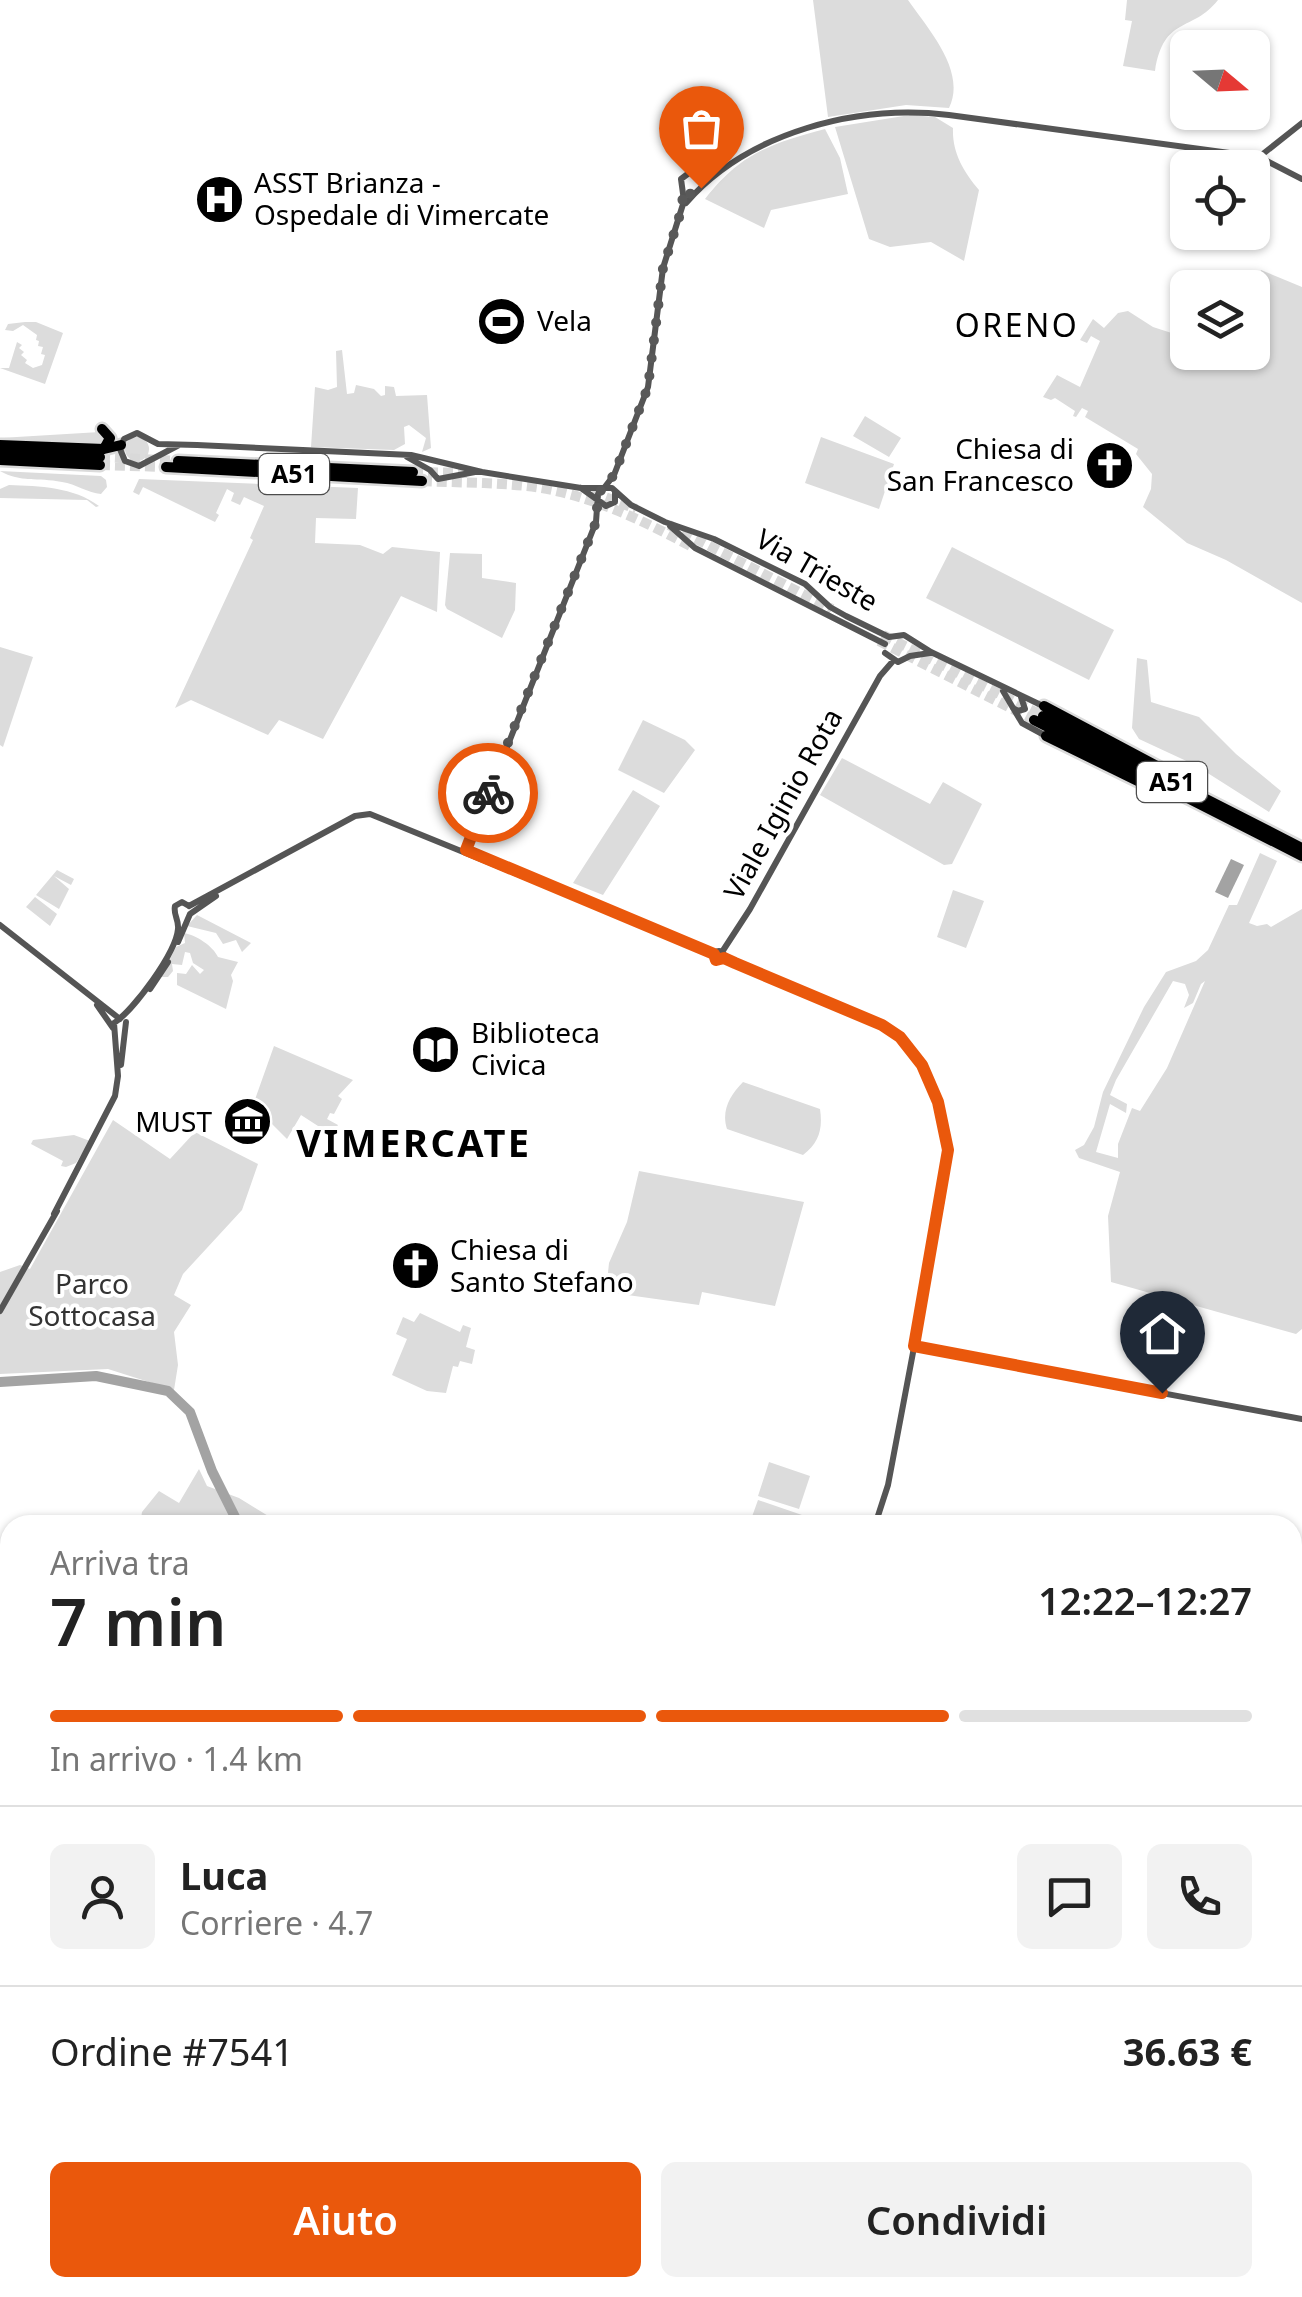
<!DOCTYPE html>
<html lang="it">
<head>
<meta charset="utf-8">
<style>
	body { margin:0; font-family:"Noto Sans",sans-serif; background:#f2f2f2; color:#222; height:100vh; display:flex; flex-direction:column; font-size:38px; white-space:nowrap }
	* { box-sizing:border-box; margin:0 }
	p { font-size:32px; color:#767676 }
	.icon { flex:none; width:55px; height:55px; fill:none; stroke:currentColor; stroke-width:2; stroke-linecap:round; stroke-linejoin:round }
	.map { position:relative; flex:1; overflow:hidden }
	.sheet { position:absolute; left:0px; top:1515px; width:1302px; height:782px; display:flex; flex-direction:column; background:#fff; border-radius:30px 30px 0 0; box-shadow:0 2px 8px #0004 }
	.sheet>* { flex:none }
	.needle { width:65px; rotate:109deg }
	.fabs { position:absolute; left:1170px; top:30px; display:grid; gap:20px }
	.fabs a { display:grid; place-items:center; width:100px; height:100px; border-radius:15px; background:#fff; box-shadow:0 2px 8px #0004; font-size:50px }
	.pin { position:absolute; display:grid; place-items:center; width:85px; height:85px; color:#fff; margin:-102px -42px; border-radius:50% 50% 50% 0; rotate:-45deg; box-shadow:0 0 10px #0007 }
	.pin .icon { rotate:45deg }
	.courier { position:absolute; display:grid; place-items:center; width:100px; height:100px; margin:-50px; border:8px solid #ea580c; border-radius:50%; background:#fff; color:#222; box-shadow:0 2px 12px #0007 }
	.summary em { font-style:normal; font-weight:600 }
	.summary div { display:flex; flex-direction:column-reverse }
	.summary { display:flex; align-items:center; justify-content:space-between; height:170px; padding:0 50px }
	h1 { font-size:65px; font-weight:600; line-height:75px }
	.bar { display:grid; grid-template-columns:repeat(4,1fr); gap:15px 10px; align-content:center; height:120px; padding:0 50px }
	.bar i { height:12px; border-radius:8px; background:#e0e0e0 }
	.bar .current { background:#ea580c }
	.bar p { grid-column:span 4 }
	.line { display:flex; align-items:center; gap:25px; padding:0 50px; border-top:2px solid #e0e0e0 }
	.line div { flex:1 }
	.round { display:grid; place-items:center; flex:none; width:105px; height:105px; border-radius:15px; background:#f2f2f2 }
	.primary-button { display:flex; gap:20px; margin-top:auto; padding:20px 50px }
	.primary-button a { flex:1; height:115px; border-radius:15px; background:#ea580c; color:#fff; font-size:40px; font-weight:600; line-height:115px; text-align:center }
	.primary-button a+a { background:#f2f2f2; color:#222 }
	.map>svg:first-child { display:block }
	.green { fill:#dcdcdc; fill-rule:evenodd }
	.water { fill:#a3a3a3 }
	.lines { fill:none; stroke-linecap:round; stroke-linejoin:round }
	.river { stroke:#a3a3a3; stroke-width:10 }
	.highway-tunnel { stroke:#d9d9d9; stroke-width:10; stroke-dasharray:10 5; stroke-linecap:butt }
	.major-casing { stroke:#dbdbdb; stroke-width:14 }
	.highway-casing { stroke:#dbdbdb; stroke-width:15 }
	.minor { stroke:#555; stroke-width:6 }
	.major { stroke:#000; stroke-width:9 }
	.highway { stroke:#000; stroke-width:10 }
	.done { stroke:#595959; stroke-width:10; stroke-dasharray:0 18 }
	.route { stroke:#ea580c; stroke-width:12 }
	.labels { text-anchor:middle; stroke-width:8; stroke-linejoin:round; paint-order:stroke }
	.shield { fill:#fff; stroke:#4c4c4c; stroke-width:2.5 }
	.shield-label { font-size:25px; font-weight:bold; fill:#000 }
	.poi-label { font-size:28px; fill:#000; stroke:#fff; text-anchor:start }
	.street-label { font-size:28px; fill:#000; stroke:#fff }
	.park-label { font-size:28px; fill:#333; stroke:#fff }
	.quarter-label { font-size:32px; letter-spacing:2.5px; fill:#000; stroke:#fff }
	.district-label { font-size:38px; font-weight:bold; letter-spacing:2.5px; fill:#000; stroke:#fff }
</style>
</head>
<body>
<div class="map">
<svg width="1302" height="2297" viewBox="0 0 1302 2297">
	<rect width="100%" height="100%" fill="#fff"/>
	<path class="green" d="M813,0H908C928,29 967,71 949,108L906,105L828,117Z
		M1127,0H1218C1192,33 1164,15 1155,71L1123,66L1132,21L1125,20Z
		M910,115L935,117L953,128C952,152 963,171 979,190L964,261L931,242L890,247L869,239L835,127Z
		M825,129L840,158L848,194L771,210L764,228L705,199C741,153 770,144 825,129Z
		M1261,270L1302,287V603L1226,560L1187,543L1143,507L1151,489L1152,474L1136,454L1138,449L1085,417L1088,411L1082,408L1076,417L1073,416L1075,411L1055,398L1051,400L1043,397L1057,375L1080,387L1100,341L1091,336L1087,343L1080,340L1093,319L1104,328L1118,313L1128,311L1153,327L1187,338L1188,352H1252L1253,291Z
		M25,322H36L63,333L45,384L0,368H9L17,342L22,345L19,348L24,352L21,355L27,360L25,363L33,368L42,365L45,355L41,354L43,347L38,346L39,341L36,340L37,335L23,325L13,331L5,330L8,324Z
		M342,350L347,394L354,393L356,385L374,389L381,396L385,395V386L394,387L396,396L427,395L431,448L422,452L426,438L409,425L404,427L405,444L394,450L311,447L315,387L328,390L337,387L336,351Z
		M865,416L901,438L889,457L853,436Z
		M100,432L105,433L106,445L0,443V438Z
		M821,437L894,464L879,509L805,483Z
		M125 449a12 12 0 1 1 24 0a12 12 0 1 1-24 0Z
		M0,471L101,476L106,480L107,487L101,494C88,493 76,484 62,482C37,477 21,483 0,471Z
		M139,479L358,488L356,519L316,518L315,543L360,545L383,554L392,547L440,552L437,612L401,596L323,739L279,720L268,735L191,700L175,708L253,540L250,538L264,506L244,497L240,505L231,501L234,493L227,489L216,513L219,515L215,522L143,487L139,495L133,492Z
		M9,485C39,486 74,487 99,506L96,507L87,500L0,498V489Z
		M952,547L1114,630L1089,680L926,598Z
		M450,553L482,554V578L516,583L515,610L502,638L447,609L445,605Z
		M0,647L33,657L3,747L0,745Z
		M1137,658L1147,660L1151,702L1199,717L1236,754L1281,791L1269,812L1195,765L1139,739L1132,728Z
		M643,720L685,740L695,750L664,793L618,770Z
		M842,758L930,804L943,782L982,804L952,864L944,865L820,795Z
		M633,790L660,806L603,895L573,883Z
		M1260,853L1277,861L1249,923L1257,926L1267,924L1271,927L1302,909V1329L1296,1334L1111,1282L1108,1216L1120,1172L1079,1158L1075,1150L1084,1145L1094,1127L1103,1092L1144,1007L1166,972L1196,961L1208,950L1229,905H1237ZM1173,981L1185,984L1189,995L1184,1008L1193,1003L1201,984L1205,981L1167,1068L1140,1111L1132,1108L1118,1144V1158L1096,1152L1110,1104L1126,1113L1127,1104L1110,1095L1116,1080Z
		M57,870L74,879L71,885L54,876L69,889L59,909L36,895Z
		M953,890L984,901L966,948L937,937Z
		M35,897L57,914L50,926L26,907Z
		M197,915L251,943L242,952L236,940L223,944L216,933L187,926Z
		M184,933C196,935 213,946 218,957L238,962L231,975L233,981L226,1009L177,985V973L186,974L192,965L200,974L204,970L193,963L190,953L185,952L182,965L172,964L173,971L168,977H161L176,947L185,943Z
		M274,1046L353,1080L338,1096L342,1099L334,1114L330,1113L327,1119L338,1125L332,1135L301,1115L287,1139L253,1105Z
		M743,1082L820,1109C823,1129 819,1143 803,1155L727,1129C721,1111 730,1095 743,1082Z
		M113,1120L170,1159L195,1132L258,1164L242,1210L183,1274L174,1295L191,1305L174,1332L178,1365L174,1390L108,1369L0,1374V1272L20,1265L30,1269Z
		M74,1135L90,1141L76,1163L66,1167L61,1166L63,1161L31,1144L33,1140Z
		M639,1171L804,1202L775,1306L702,1292L699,1305L606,1292L609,1263L627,1222Z
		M420,1313L460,1332L463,1325L471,1328L466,1347L475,1350L472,1364L460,1361L458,1367L453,1366L446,1393L427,1391L392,1375L407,1339L396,1334L403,1317L414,1322Z
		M769,1462L810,1476L799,1509L758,1496Z
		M199,1469L207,1486L239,1498L283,1525H140L142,1512L159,1491L179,1503Z
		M758,1500L802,1515L799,1525H749Z
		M1292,1741L1302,1744V2258L1292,2253Z
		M528,2288H690L695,2297H539Z"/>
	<path class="water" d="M1231,859L1244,865L1228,898L1215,892Z"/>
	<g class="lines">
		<path class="river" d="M0,1382L96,1376L168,1391L190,1412L212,1471L239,1525
			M1292,1898L1302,1891"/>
		<path class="highway-tunnel" d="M100,457L178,461
			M100,465L166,467
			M413,472L467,473
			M422,481C461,483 502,482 541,488C595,497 646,522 694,548
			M592,492L636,509
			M669,525L832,609
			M883,635L1043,716
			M879,641L1034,720"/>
		<defs>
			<path id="major" d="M0,2121L10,2124
				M141,2297L142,2288"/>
			<path id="highway" d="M102,429L110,438L104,449
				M0,445L104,449L121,445
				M1,452L100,457
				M0,460L100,465
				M178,461L413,472
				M166,467L422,481
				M1044,706L1172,774
				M1043,716L1302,848
				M1034,720L1302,856
				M1046,736L1156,790"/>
		</defs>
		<use href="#major" class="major-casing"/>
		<use href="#highway" class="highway-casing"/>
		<path class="minor" d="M1259,157L1302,123
			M686,203C748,132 857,104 949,115L1259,157L1302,179
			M179,445L139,466L125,461L120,449L124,439L137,433L158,444L197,445L411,455L482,472L581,488H604L614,475L648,387L663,268L684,201L681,179L689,173H717
			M407,457L430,470L438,479L475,472
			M581,488L606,506L615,502V491
			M670,526L695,548L885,644
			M885,653L898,662L910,656L930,653
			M1003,691L1022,723L1046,736
			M1013,708L1018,711L1025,709L1021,697
			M466,851L596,522L598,494L605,488H612L631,505L665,522L714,539L805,584L830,607L846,616L889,637L904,635L931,652L1043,706
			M189,906L355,816L370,814L714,954
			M0,925L120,1019
			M178,942L190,914L216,896
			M714 956a5 5 0 1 1 10 0a5 5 0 1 1-10 0Z
			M722,952L750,909L880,676L893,661
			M723,958L883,1025L913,1050L932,1087L948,1141L942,1199L888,1485L875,1525
			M150,989L168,962
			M97,1005L113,1028
			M121,1065L126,1022
			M54,1214L115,1096L118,1076L114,1023C133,1011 176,953 178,929C179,919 173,915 175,906L182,902L189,906
			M0,1311L57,1211
			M913,1347L1302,1419
			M0,1598L10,1615
			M694,2288L698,2297"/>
		<use href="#major" class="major"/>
		<use href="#highway" class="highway"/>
	</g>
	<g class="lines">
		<path class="done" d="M488,793L596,522L598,494L614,475L648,387L663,268L682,208L683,190L691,194L701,188"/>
		<path class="route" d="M488,793L466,850L714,954L716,960L724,958L735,963L882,1025L900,1037L922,1065L938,1102L948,1150L914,1346L1162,1393"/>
	</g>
	<defs>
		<symbol id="hospital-disc" viewBox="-11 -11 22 22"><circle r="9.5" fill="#000" stroke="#fff"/><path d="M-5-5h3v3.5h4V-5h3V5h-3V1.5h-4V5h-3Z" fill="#fff"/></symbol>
		<symbol id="stadium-disc" viewBox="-11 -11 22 22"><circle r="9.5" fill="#000" stroke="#fff"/><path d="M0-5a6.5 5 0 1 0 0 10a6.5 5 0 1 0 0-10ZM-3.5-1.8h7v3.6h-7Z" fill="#fff"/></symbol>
		<symbol id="church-disc" viewBox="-11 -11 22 22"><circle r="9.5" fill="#000" stroke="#fff"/><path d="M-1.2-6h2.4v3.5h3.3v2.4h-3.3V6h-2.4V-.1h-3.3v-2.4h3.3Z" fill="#fff"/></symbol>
		<symbol id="library-disc" viewBox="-11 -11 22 22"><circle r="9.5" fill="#000" stroke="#fff"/><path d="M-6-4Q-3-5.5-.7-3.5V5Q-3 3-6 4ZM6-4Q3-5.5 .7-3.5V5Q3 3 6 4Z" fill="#fff"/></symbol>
		<symbol id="museum-disc" viewBox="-11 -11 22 22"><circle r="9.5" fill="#000" stroke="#fff"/><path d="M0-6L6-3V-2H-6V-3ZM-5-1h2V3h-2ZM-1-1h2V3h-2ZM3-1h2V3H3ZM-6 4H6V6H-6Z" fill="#fff"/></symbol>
	</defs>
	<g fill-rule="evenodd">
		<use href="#hospital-disc" x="192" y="172" width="55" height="55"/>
		<use href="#stadium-disc" x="474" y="294" width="55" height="55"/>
		<use href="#church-disc" x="1082" y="438" width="55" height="55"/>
		<use href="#library-disc" x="408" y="1022" width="55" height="55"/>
		<use href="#museum-disc" x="220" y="1094" width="55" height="55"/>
		<use href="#church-disc" x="388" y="1238" width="55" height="55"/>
	</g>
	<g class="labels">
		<g class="shield">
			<rect x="259" y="454" width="70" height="40" rx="8"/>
			<rect x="1137" y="762" width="70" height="40" rx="8"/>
		</g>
		<g class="shield-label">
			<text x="294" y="483">A51</text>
			<text x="1172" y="791">A51</text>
		</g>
		<g class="poi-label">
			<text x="254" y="193">ASST Brianza -<tspan x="254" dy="32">Ospedale di Vimercate</tspan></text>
			<text x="537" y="331">Vela</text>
			<text x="1074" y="459" text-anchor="end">Chiesa di<tspan x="1074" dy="32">San Francesco</tspan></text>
			<text x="471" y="1043">Biblioteca<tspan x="471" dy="32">Civica</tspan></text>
			<text x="212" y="1132" text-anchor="end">MUST</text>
			<text x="450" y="1260">Chiesa di<tspan x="450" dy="32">Santo Stefano</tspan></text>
		</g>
		<g class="street-label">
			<text transform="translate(817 570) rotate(30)" y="10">Via Trieste</text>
			<text transform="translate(783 804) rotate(-61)" y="10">Viale Iginio Rota</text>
		</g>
		<g class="park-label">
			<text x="92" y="1294">Parco<tspan x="92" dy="32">Sottocasa</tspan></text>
		</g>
		<g class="quarter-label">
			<text x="1017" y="337">ORENO</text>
		</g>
		<g class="district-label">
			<text x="414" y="1157">VIMERCATE</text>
		</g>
	</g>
</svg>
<div class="fabs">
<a><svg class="needle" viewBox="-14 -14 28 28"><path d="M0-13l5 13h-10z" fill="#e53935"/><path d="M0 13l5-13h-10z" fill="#767676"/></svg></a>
<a><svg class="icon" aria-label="locate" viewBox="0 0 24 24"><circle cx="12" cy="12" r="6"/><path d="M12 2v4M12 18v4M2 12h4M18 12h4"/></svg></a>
<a><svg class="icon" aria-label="layers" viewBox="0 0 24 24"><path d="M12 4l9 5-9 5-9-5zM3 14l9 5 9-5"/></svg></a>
</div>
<div class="pin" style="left:701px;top:188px;background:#ea580c"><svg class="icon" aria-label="bag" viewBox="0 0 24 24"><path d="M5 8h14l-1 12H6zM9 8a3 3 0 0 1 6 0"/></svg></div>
<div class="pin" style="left:1162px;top:1393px;background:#1f2937"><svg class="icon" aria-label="home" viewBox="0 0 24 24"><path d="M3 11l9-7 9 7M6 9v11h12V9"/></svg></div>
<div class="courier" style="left:488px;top:793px"><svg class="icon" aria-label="bike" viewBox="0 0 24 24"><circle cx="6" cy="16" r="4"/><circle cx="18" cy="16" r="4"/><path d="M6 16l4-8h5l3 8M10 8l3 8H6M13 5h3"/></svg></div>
<section class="sheet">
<div class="summary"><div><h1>7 min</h1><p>Arriva tra</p></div><em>12:22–12:27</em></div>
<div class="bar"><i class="current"></i><i class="current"></i><i class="current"></i><i></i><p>In arrivo · 1.4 km</p></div>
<div class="line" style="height:180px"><a class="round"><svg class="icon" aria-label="person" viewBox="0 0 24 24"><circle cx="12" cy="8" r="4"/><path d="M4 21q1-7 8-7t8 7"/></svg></a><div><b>Luca</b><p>Corriere · 4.7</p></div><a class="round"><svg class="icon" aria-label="chat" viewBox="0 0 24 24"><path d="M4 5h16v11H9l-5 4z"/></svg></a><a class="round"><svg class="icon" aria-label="phone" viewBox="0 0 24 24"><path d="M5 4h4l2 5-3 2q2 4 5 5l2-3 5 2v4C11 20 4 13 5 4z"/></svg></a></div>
<div class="line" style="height:130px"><div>Ordine #7541</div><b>36.63 €</b></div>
<div class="primary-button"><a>Aiuto</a><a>Condividi</a></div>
</section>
</div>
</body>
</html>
